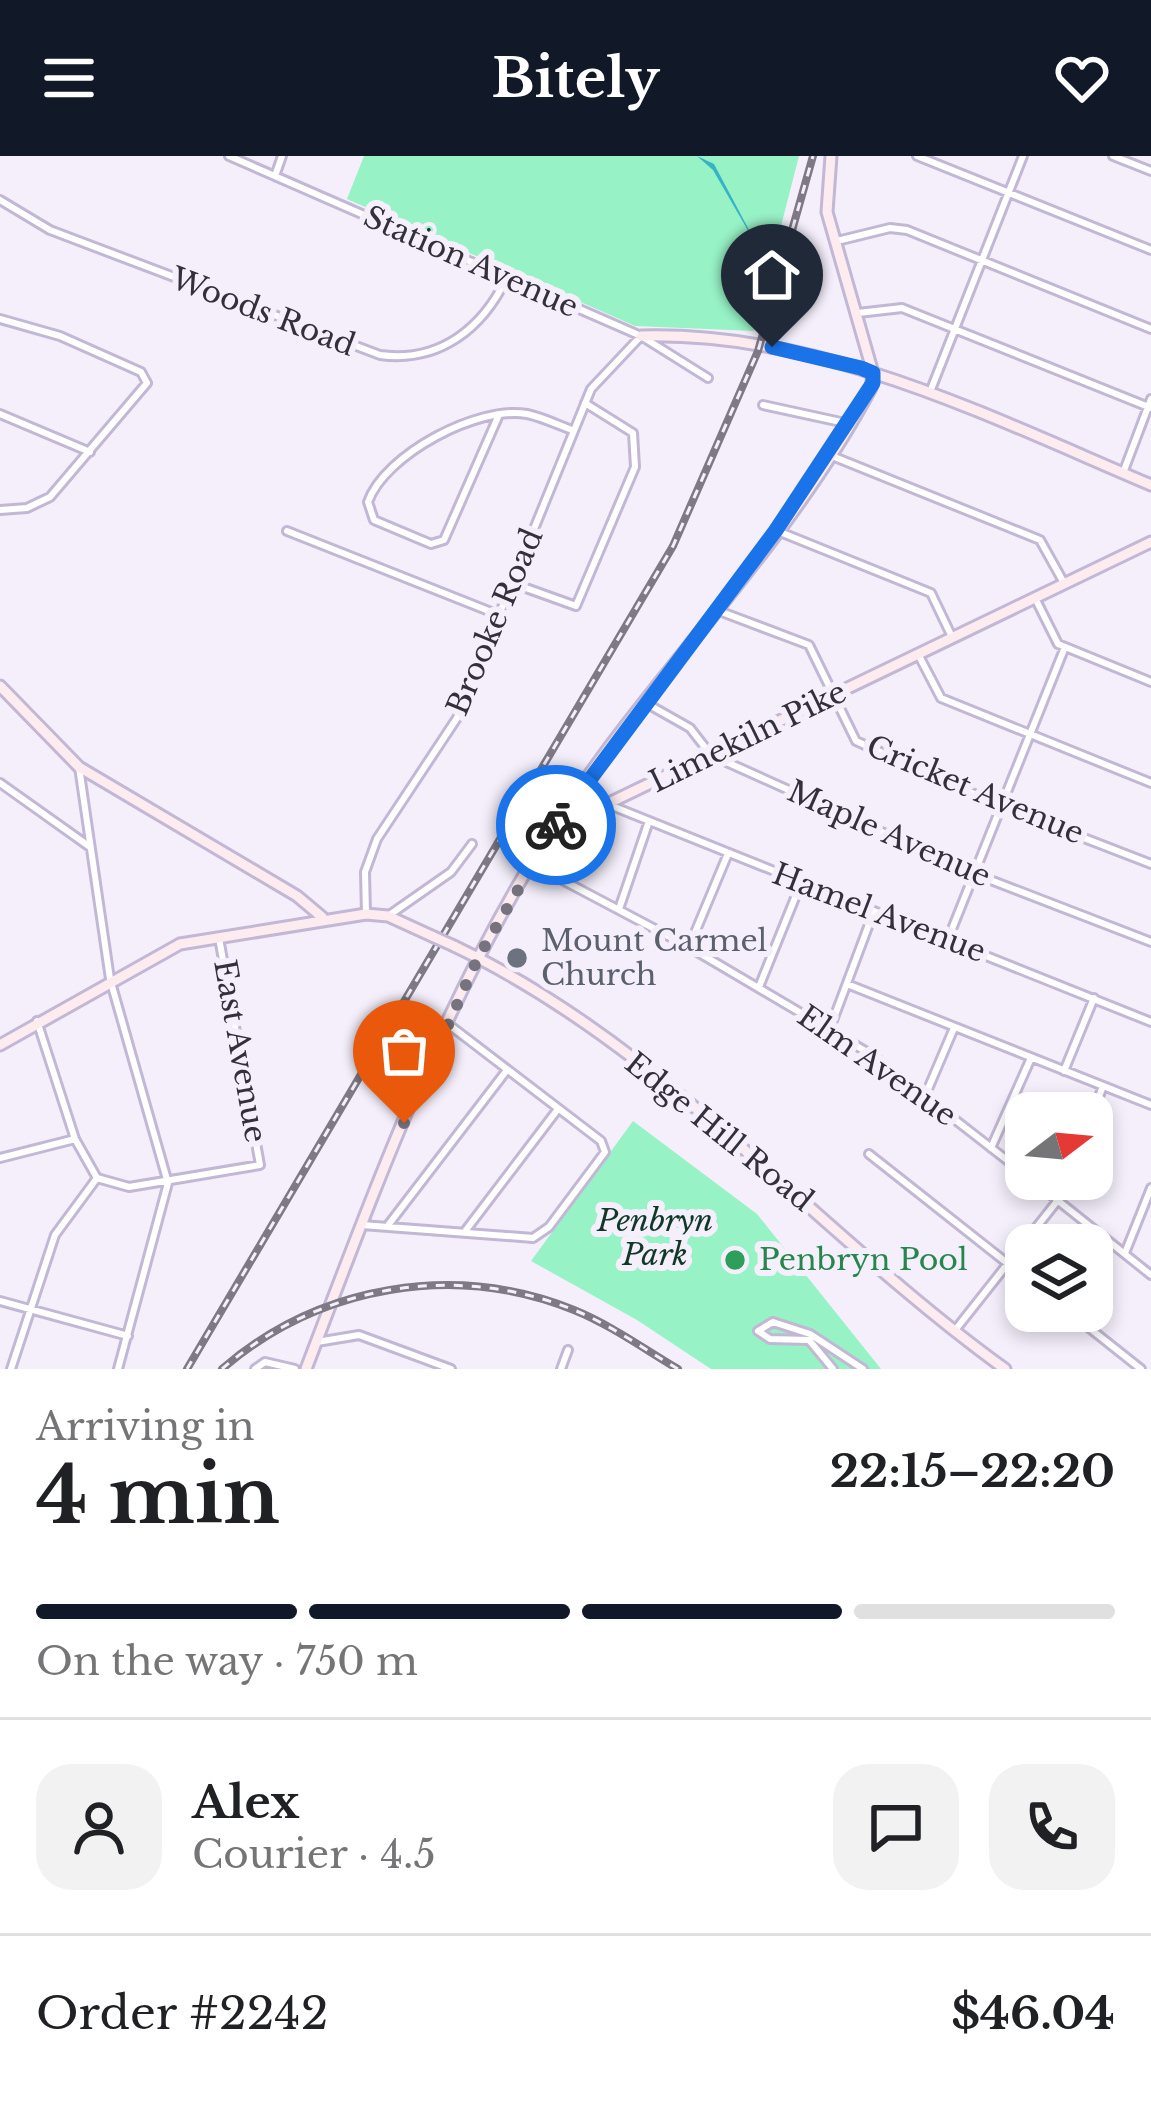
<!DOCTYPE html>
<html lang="en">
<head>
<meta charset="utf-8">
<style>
	body { margin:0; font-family:"Libre Baskerville",serif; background:#f2f2f2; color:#202124; height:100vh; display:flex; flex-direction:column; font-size:45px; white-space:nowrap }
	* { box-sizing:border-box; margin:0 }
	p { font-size:39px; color:#757577 }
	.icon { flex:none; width:66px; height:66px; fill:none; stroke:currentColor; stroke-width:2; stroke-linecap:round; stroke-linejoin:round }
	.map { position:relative; height:1213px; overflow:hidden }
	.details { display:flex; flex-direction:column; background:#fff; flex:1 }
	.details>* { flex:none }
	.needle { width:78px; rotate:74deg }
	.buttons { position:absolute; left:1005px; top:936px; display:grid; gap:24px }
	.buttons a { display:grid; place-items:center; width:108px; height:108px; border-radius:24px; background:#fff; box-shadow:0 6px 18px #0003; font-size:60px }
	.pin { position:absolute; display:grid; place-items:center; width:102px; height:102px; color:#fff; margin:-123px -51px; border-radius:50% 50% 50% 0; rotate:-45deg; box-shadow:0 0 12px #0007 }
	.pin .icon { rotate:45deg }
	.courier { position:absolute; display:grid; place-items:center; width:120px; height:120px; margin:-60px; border:9px solid #1a73e8; border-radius:50%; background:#fff; color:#222; box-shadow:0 3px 15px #0007 }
	.head em { font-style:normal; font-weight:700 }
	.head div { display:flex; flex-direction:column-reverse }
	.head { display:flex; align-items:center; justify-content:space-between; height:204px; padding:0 36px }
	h1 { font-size:78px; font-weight:700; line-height:90px }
	.bar { display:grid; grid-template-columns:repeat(4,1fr); gap:18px 12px; align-content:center; height:144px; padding:0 36px }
	.bar i { height:15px; border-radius:9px; background:#e0e0e0 }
	.bar .active { background:#111827 }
	.bar p { grid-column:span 4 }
	.line { display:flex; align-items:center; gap:30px; padding:0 36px; border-top:3px solid #e0e0e0 }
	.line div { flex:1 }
	.round { display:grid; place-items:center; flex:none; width:126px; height:126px; border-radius:36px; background:#f2f2f2 }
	header { display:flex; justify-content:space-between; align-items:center; height:156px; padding:0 36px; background:#111827; color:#fff; font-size:54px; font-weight:700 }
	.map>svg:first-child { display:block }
	.green { fill:#97f2c6 }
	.water { fill:#36b4c6 }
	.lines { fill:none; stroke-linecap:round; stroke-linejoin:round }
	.street-casing { stroke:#c2b7d4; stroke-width:12 }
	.secondary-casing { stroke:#c2b7d4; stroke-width:15 }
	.street { stroke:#fff; stroke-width:6 }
	.secondary { stroke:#fcecf0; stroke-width:9 }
	.rail-casing { stroke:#7e7985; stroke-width:8 }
	.rail { stroke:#f4effb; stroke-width:3; stroke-dasharray:9; stroke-linecap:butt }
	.secondary-bridge-casing { stroke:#c2b7d4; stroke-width:15; stroke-linecap:butt }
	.secondary-bridge { stroke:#fcecf0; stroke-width:9 }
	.done { stroke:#77737e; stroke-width:12; stroke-dasharray:0 21.6 }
	.route { stroke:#1a73e8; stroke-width:15 }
	.worship-dot { fill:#6b7280; stroke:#f4effb; stroke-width:4.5 }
	.leisure-dot { fill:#2e9e5b; stroke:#f4effb; stroke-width:4.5 }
	.labels { text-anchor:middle; stroke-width:12; stroke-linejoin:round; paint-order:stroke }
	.street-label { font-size:30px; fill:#34303b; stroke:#f4effb }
	.worship-label { font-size:30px; fill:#5b616d; stroke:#f4effb; text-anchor:start }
	.park-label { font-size:30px; font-style:italic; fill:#0f3827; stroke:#f4effb }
	.leisure-label { font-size:30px; fill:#27864d; stroke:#f4effb; text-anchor:start }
</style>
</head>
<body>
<header><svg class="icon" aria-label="menu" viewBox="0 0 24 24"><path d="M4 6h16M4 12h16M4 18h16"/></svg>Bitely<svg class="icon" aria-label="heart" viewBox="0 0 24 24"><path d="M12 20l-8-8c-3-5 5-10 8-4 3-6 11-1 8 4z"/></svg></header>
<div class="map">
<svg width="1151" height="1213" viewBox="0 0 1151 1213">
	<rect width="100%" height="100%" fill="#f4effb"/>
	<path class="green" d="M364,0H799L754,175L635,170L347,43Z
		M633,965L757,1058L881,1213H711L637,1164L531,1105Z"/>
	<path class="water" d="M697,0L714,8L765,104L713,14Z"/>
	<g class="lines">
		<defs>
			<path id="street" d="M229,0L641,180L708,222
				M917,0L1151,94
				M1113,0L1151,15
				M275,20L282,0
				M0,44L50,74L380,199C440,207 483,172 507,121
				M837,85L890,72L907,74L1151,173
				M858,157L902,152L1151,252
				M0,163L60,180L141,216L147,227L50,341L27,352L0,354
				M930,236L1023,0
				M763,249L850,268
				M0,258L90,296
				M498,261L444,384L431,388L374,364L368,346C385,298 479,249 527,258C542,261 558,269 572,274
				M832,300L1040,384L1064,427
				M1123,317L1151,243
				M287,375L504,461
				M780,376L931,437L952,481
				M512,427L576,450L635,311L633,277L585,247
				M1035,442L1058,488L1151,526
				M719,455L809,489L856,585L1001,650L1151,708
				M918,498L941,542L1151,627
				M644,546L690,572L711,599L975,718L1151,786
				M79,611L110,823L168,1027L118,1213
				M0,627L90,691
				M607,648L1151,866
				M532,708L689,791L872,899L1026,1019
				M619,753L649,665
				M366,758L365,716L377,683L457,562L591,233L641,180
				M388,760L451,716L472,688
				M948,783L1065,491
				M689,791L727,700
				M847,828L1151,949
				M759,831L801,727
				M37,865L75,983L97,1022L129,1031L260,1009L219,782
				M829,875L874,755
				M1064,915L1094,842
				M925,940L954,872
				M1092,959L1103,930
				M991,992L1031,902
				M869,998L1026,1122
				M0,1002L75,983
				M1031,1023L1151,1119
				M389,1068L507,914
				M362,1069L533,1082L549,1071L605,996L601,985L448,868
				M466,1074L558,953
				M1125,1097L1151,1032
				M0,1145L128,1180
				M1068,1155L1141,1213
				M956,1173L1058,1044L1067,1023
				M317,1186L359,1179L451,1213
				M11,1213L55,1079L97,1022
				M255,1213L265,1206L295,1213
				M561,1213L568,1194
				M833,1213L809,1184L770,1183L758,1175L773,1166L810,1178L863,1213"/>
			<path id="secondary" d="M641,180C821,175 988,260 1151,329
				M0,530L79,611L297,740L322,761
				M549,685L607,648L1151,386
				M454,790C664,890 818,1078 1005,1213
				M0,889L180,788L366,758L388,760L434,781
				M306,1213C379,1022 451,823 566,652C662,509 790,385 871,232L873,217L827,56L831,0"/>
		</defs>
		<use href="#street" class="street-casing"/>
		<use href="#secondary" class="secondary-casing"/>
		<use href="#street" class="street"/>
		<use href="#secondary" class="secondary"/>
		<defs>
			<path id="rail" d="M187,1213L673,390L758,195L813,0
				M222,1213C319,1129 455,1106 574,1154C611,1169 644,1193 678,1213"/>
		</defs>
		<use href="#rail" class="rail-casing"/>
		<use href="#rail" class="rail"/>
		<defs>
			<path id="secondary-bridge" d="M434,781L454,790"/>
		</defs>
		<use href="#secondary-bridge" class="secondary-bridge-casing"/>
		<use href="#secondary-bridge" class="secondary-bridge"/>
	</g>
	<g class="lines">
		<path class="done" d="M404,967L478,802L556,669"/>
		<path class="route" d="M556,669L776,374L873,227V217L861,212L772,191"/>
	</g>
	<circle class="worship-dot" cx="517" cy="802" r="12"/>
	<circle class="leisure-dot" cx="735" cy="1104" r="12"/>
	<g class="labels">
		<g class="street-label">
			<text transform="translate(471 106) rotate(24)" y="10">Station Avenue</text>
			<text transform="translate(263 156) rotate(21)" y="10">Woods Road</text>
			<text transform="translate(495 466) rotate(-67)" y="10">Brooke Road</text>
			<text transform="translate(748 581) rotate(-26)" y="10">Limekiln Pike</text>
			<text transform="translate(975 634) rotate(23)" y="10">Cricket Avenue</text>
			<text transform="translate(889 678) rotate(24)" y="10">Maple Avenue</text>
			<text transform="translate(879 757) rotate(21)" y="10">Hamel Avenue</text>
			<text transform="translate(240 895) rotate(80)" y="10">East Avenue</text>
			<text transform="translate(877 910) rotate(35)" y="10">Elm Avenue</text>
			<text transform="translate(719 976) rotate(39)" y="10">Edge Hill Road</text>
		</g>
		<g class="worship-label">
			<text x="541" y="795">Mount Carmel<tspan x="541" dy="34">Church</tspan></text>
		</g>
		<g class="park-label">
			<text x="655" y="1075">Penbryn<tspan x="655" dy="34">Park</tspan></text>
		</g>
		<g class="leisure-label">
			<text x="759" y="1114">Penbryn Pool</text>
		</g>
	</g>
</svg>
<div class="buttons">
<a><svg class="needle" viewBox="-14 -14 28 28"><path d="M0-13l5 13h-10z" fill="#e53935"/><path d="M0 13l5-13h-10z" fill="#757577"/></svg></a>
<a><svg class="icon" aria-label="layers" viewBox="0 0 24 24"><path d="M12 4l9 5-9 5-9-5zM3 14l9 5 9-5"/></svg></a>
</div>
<div class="pin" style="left:404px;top:967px;background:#ea580c"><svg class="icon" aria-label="bag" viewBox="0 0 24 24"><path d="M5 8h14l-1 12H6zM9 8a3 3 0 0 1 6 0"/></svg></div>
<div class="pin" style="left:772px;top:191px;background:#1f2937"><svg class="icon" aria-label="home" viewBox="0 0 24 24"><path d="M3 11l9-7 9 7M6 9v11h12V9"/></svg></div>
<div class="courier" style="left:556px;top:669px"><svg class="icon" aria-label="bike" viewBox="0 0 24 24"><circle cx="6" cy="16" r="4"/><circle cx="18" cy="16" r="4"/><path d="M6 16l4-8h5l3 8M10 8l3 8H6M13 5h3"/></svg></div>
</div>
<section class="details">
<div class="head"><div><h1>4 min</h1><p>Arriving in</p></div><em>22:15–22:20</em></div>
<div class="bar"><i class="active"></i><i class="active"></i><i class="active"></i><i></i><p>On the way · 750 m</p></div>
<div class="line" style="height:216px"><a class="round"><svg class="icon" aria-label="person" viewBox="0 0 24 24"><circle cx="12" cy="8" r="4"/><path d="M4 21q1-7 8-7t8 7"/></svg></a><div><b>Alex</b><p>Courier · 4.5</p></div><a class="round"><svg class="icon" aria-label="chat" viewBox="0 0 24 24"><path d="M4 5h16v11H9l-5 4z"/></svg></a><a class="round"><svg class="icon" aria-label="phone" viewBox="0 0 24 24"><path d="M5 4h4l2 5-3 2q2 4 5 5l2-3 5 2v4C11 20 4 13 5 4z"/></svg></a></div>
<div class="line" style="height:156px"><div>Order #2242</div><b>$46.04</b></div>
</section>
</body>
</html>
